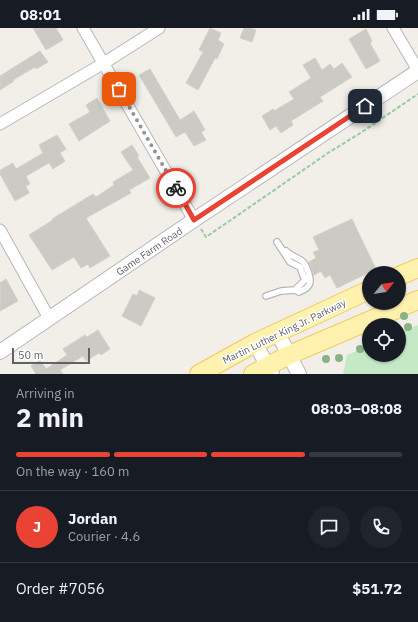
<!DOCTYPE html>
<html lang="en">
<head>
<meta charset="utf-8">
<style>
	body { margin:0; font-family:"IBM Plex Sans",sans-serif; background:#20242c; color:#f1f3f6; height:100vh; display:flex; flex-direction:column; font-size:15px; white-space:nowrap }
	* { box-sizing:border-box; margin:0 }
	p { font-size:13px; color:#9ea1a6 }
	.icon { flex:none; width:22px; height:22px; fill:none; stroke:currentColor; stroke-width:2; stroke-linecap:round; stroke-linejoin:round }
	.map { position:relative; height:346px; overflow:hidden }
	.sheet { display:flex; flex-direction:column; background:#171b24; flex:1 }
	.sheet>* { flex:none }
	.needle { width:26px; rotate:60deg }
	.fabs { position:absolute; left:362px; top:238px; display:grid; gap:8px }
	.fabs a { display:grid; place-items:center; width:44px; height:44px; border-radius:50%; background:#171b24; box-shadow:0 1px 3px #0004; font-size:20px }
	.scale { position:absolute; left:12px; bottom:10px; width:78px; box-sizing:border-box; padding-left:4px; border:2px solid #5f6368; border-top:0; font-size:11px; line-height:14px; white-space:nowrap; color:#5f6368; -webkit-text-stroke:3px #fff; paint-order:stroke }
	.pin { position:absolute; display:grid; place-items:center; width:34px; height:34px; color:#fff; margin:-17px; border-radius:8px; box-shadow:0 2px 6px #0006 }
	.courier { position:absolute; display:grid; place-items:center; width:40px; height:40px; margin:-20px; border:3px solid #ea4335; border-radius:50%; background:#fff; color:#222; box-shadow:0 1px 5px #0007 }
	.head em { font-style:normal; font-weight:700 }
	.head div { display:flex; flex-direction:column-reverse }
	.head { display:flex; align-items:center; justify-content:space-between; height:68px; padding:0 16px }
	h1 { font-size:26px; font-weight:700; line-height:30px }
	.bar { display:grid; grid-template-columns:repeat(4,1fr); gap:6px 4px; align-content:center; height:48px; padding:0 16px }
	.bar i { height:5px; border-radius:3px; background:#363941 }
	.bar .current { background:#ea4335 }
	.bar p { grid-column:span 4 }
	.line { display:flex; align-items:center; gap:10px; padding:0 16px; border-top:1px solid #363941 }
	.line div { flex:1 }
	.round { display:grid; place-items:center; flex:none; width:42px; height:42px; border-radius:21px; background:#20242c }
	.status { display:flex; justify-content:space-between; align-items:center; height:28px; padding:0 20px; background:#171b24; direction:ltr }
	.status svg { height:11px; fill:currentColor }
	.map>svg:first-child { display:block }
	.green { fill:#c5e8c5 }
	.building { fill:#cccac5; stroke:#d6d1c6 }
	.lines { fill:none; stroke-linecap:round; stroke-linejoin:round }
	.service-casing { stroke:#b5b8bc; stroke-width:8 }
	.minor-casing { stroke:#b5b8bc; stroke-width:13 }
	.tertiary-casing { stroke:#b5b8bc; stroke-width:16 }
	.primary-casing { stroke:#f2c960; stroke-width:20 }
	.path { stroke:#9cc7a9; stroke-width:2; stroke-dasharray:4 2; stroke-linecap:butt }
	.service { stroke:#fff; stroke-width:5.5 }
	.minor { stroke:#fff; stroke-width:11 }
	.tertiary { stroke:#fff; stroke-width:14 }
	.primary { stroke:#fff2af; stroke-width:18 }
	.tree { fill:#89b387 }
	.done { stroke:#929495; stroke-width:4; stroke-dasharray:0 7.2 }
	.route { stroke:#ea4335; stroke-width:5 }
	.labels { text-anchor:middle; stroke-width:3; stroke-linejoin:round; paint-order:stroke }
	.street-label { font-size:10px; fill:#5f6368; stroke:#fff }
</style>
</head>
<body>
<div class="status"><b>08:01</b><svg viewBox="0 0 49 12"><path d="M0 12V9h3v3zM5 12V6h3v6zM10 12V3h3v9zM15 12V0h3v12zM26 1h20v11H26zM47 4h2v5h-2z"/></svg></div>
<div class="map">
<svg width="418" height="346" viewBox="0 0 418 346">
	<rect width="100%" height="100%" fill="#f1efe8"/>
	<path class="green" d="M418,297V346H343L347,327L369,318V327H399V305Z"/>
	<path class="building" d="M33,0H56L63,12L46,22Z
		M210,0L221,5L218,12L224,16L217,31L215,30L198,62L186,55L203,24L199,22Z
		M244,0H251L256,2L252,14L240,10Z
		M366,1L372,13L370,15L380,33L366,41L349,11Z
		M40,23L48,34L36,41L35,39L13,52L14,53L0,62V48Z
		M315,30L322,42L330,36L334,41L342,35L352,49L320,69L323,73L291,93L293,97L281,105L276,98L270,102L262,88L273,81L274,83L294,71L289,64L311,50L303,37Z
		M150,41L180,92L194,83L205,102L201,104L206,112L194,118L185,104L176,109L139,47Z
		M97,70L110,93L79,113L69,96L90,84L86,77Z
		M57,107L66,121L60,125L65,133L53,141L49,135L26,148L30,156L26,158L29,165L15,173L0,146V142L13,135L16,141L43,125L39,117Z
		M132,117L139,128L137,129L150,150L129,162L131,165L86,190L110,228L90,240L88,236L81,240L74,229L52,242L29,207L53,192L52,191L93,166L96,169L114,157L113,154L133,142L121,124Z
		M352,191L376,241L337,260L330,247L325,250L321,243L314,247L309,234L316,230L313,224L319,222L313,209Z
		M6,251L18,273L0,283V255Z
		M139,262L155,270L141,298L122,288L133,266L137,268Z
		M98,302L110,321L101,327L99,325L86,333L83,328L60,342L63,346H36L31,338L40,332L46,341L67,327L63,321L85,307L87,309Z"/>
	<g class="lines">
		<defs>
			<path id="service" d="M286,223C291,228 296,229 302,233C305,235 306,238 307,241C312,253 312,259 299,264L295,262
				M266,268L281,263L295,262L305,252L300,239L290,234L277,214"/>
			<path id="minor" d="M83,0L194,192
				M393,0L418,42
				M0,96L104,35L159,0
				M0,202L49,290"/>
			<path id="tertiary" d="M277,304L299,346
				M255,315L272,346
				M0,324L194,192L418,43"/>
			<path id="primary" d="M399,248L418,240
				M199,346L255,315L369,262
				M253,346L289,327L418,272"/>
		</defs>
		<use href="#service" class="service-casing"/>
		<use href="#minor" class="minor-casing"/>
		<use href="#tertiary" class="tertiary-casing"/>
		<use href="#primary" class="primary-casing"/>
		<path class="path" d="M201,201L206,209L225,196L328,125L362,104L418,66"/>
		<use href="#service" class="service"/>
		<use href="#minor" class="minor"/>
		<use href="#tertiary" class="tertiary"/>
		<use href="#primary" class="primary"/>
	</g>
	<g class="tree">
		<circle cx="404" cy="288" r="4"/>
		<circle cx="408" cy="299" r="4"/>
		<circle cx="360" cy="321" r="4"/>
		<circle cx="339" cy="330" r="4"/>
		<circle cx="326" cy="331" r="4"/>
	</g>
	<g class="lines">
		<path class="done" d="M119,61L176,160"/>
		<path class="route" d="M176,160L194,192L365,78"/>
	</g>
	<g class="labels">
		<g class="street-label">
			<text transform="translate(149 223) rotate(-34)" y="4">Game Farm Road</text>
			<text transform="translate(284 303) rotate(-26)" y="4">Martin Luther King Jr. Parkway</text>
		</g>
	</g>
</svg>
<div class="fabs">
<a><svg class="needle" viewBox="-14 -14 28 28"><path d="M0-13l5 13h-10z" fill="#e53935"/><path d="M0 13l5-13h-10z" fill="#9ea1a6"/></svg></a>
<a><svg class="icon" aria-label="locate" viewBox="0 0 24 24"><circle cx="12" cy="12" r="6"/><path d="M12 2v4M12 18v4M2 12h4M18 12h4"/></svg></a>
</div>
<div class="scale">50 m</div>
<div class="pin" style="left:119px;top:61px;background:#ea580c"><svg class="icon" aria-label="bag" viewBox="0 0 24 24"><path d="M5 8h14l-1 12H6zM9 8a3 3 0 0 1 6 0"/></svg></div>
<div class="pin" style="left:365px;top:78px;background:#1f2937"><svg class="icon" aria-label="home" viewBox="0 0 24 24"><path d="M3 11l9-7 9 7M6 9v11h12V9"/></svg></div>
<div class="courier" style="left:176px;top:160px"><svg class="icon" aria-label="bike" viewBox="0 0 24 24"><circle cx="6" cy="16" r="4"/><circle cx="18" cy="16" r="4"/><path d="M6 16l4-8h5l3 8M10 8l3 8H6M13 5h3"/></svg></div>
</div>
<section class="sheet">
<div class="head"><div><h1>2 min</h1><p>Arriving in</p></div><em>08:03–08:08</em></div>
<div class="bar"><i class="current"></i><i class="current"></i><i class="current"></i><i></i><p>On the way · 160 m</p></div>
<div class="line" style="height:72px"><b class="round" style="background:#ea4335;color:#fff">J</b><div><b>Jordan</b><p>Courier · 4.6</p></div><a class="round"><svg class="icon" aria-label="chat" viewBox="0 0 24 24"><path d="M4 5h16v11H9l-5 4z"/></svg></a><a class="round"><svg class="icon" aria-label="phone" viewBox="0 0 24 24"><path d="M5 4h4l2 5-3 2q2 4 5 5l2-3 5 2v4C11 20 4 13 5 4z"/></svg></a></div>
<div class="line" style="height:52px"><div>Order #7056</div><b>$51.72</b></div>
</section>
</body>
</html>
